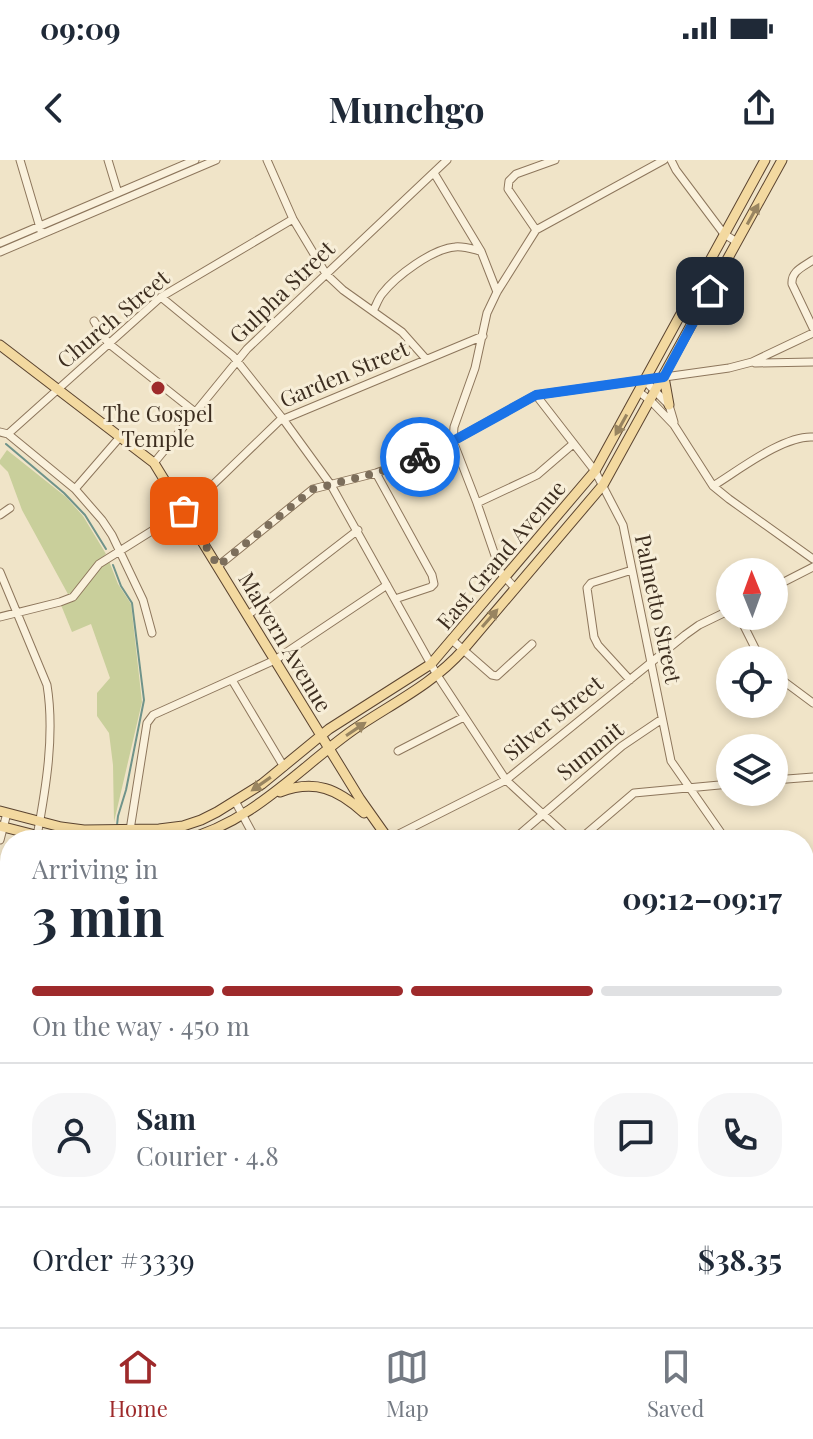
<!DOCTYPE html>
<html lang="en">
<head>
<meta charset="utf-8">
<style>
	body { margin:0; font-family:"Playfair Display",serif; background:#f6f6f7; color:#1f2937; height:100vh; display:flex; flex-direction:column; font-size:30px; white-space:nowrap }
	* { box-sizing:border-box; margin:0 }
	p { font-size:26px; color:#747a83 }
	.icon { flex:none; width:44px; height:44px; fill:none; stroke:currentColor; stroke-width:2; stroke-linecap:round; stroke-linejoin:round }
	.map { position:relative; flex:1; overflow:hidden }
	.side { position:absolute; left:0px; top:670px; width:814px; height:498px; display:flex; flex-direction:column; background:#fff; border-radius:32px 32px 0 0; box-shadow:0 4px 12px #0003 }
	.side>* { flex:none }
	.needle { width:52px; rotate:359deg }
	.tools { position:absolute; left:716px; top:398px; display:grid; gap:16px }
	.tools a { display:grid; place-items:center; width:72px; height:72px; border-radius:50%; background:#fff; box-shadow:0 4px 12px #0003; font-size:40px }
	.pin { position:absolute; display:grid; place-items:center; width:68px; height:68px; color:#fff; margin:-34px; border-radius:16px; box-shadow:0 4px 12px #0006 }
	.courier { position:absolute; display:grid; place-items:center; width:80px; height:80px; margin:-40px; border:6px solid #1a73e8; border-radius:50%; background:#fff; color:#222; box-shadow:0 2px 10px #0007 }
	.head em { font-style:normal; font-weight:700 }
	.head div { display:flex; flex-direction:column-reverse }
	.head { display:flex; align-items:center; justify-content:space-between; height:136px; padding:0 32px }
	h1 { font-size:52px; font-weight:700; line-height:60px }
	.bar { display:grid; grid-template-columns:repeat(4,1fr); gap:12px 8px; align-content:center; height:96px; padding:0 32px }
	.bar i { height:10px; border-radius:6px; background:#e0e1e3 }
	.bar .selected { background:#9e2a2b }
	.bar p { grid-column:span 4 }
	.line { display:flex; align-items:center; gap:20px; padding:0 32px; border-top:2px solid #e0e1e3 }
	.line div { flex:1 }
	.round { display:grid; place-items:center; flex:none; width:84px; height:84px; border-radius:32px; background:#f6f6f7 }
	.status { display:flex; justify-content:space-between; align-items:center; height:56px; padding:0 40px; background:#fff; direction:ltr }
	.status svg { height:22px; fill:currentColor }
	header { display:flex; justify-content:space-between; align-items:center; height:104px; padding:0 32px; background:#fff; font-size:36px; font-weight:700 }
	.tab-bar { display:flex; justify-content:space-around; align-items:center; height:112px; border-top:2px solid #e0e1e3; background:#fff; font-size:22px; color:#747a83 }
	.tab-bar a { display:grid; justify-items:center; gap:4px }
	.tab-bar .selected { color:#9e2a2b }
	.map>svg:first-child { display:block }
	.green { fill:#c9cf9b }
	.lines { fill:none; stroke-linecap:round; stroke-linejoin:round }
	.stream { stroke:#6f938a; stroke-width:2 }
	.minor-casing { stroke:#8d765c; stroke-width:9 }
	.major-casing { stroke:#5b4430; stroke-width:11 }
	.minor { stroke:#faf1dc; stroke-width:7 }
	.major { stroke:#f3d9a0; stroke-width:9 }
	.oneway { fill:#988460 }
	.done { stroke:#7c6e5b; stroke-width:8; stroke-dasharray:0 14.4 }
	.route { stroke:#1a73e8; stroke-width:10 }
	.poi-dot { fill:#9e2a2b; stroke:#f7eed8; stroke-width:3 }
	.labels { text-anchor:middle; stroke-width:6; stroke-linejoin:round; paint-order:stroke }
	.street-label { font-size:22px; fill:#3d2e20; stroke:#f7eed8 }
	.poi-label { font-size:22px; fill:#3d2e20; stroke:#f7eed8 }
</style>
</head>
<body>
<div class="status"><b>09:09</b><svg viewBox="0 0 49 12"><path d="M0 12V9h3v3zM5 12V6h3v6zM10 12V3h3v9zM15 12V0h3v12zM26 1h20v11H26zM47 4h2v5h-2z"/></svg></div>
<header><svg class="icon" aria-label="back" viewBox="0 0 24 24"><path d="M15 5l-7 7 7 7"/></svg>Munchgo<svg class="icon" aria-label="share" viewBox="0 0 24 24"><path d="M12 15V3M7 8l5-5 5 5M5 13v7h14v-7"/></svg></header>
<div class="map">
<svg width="813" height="1167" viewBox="0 0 813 1167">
	<rect width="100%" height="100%" fill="#f0e4c8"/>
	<path class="green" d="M7,290L66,337L83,356L106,394L95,404L69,436L22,350L8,312L0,304V300Z
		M109,401L118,424L131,444L142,542L114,662L113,605L109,573L97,556V533L110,518L91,464L72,472L61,445L75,440L100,406Z"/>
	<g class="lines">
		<path class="stream" d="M6,284L64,333L85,355L106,389
			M113,405L121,426L132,443L144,540L126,630L118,656L117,665
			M172,1158L175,1167"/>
		<defs>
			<path id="minor" d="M20,0L41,71
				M108,0L118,33
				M267,0L293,59L326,114L343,130L402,172L426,199
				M671,0L676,10L724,74L737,82
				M434,13L481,91L497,132
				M536,70L508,29L509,21L516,14L555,0
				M0,83L195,0
				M0,92L216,0
				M813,100C803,107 791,111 792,124L813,168
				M161,137L233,196L283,259L331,325L437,515L506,620L571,680
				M373,151C376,146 378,139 382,134C396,116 432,89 455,87C463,86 472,89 480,91
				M94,161L108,183L195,252
				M755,203L813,202
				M645,221L669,245L674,262
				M639,232L651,241L674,265L713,326L729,339L813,399
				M536,235L595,311L623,365L671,601L726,680
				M0,272L8,274L75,329L102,360L112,375L143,440L152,473
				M8,274L161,137L293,59
				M154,303L247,189L447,0
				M376,313L432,415L434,424L431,427L395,439
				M713,326C739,310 784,275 813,277
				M75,329L120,277
				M477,343L537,315L573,284
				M0,355L10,348
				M218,406L313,329L376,313L425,295L453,281L536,235L729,208L752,202L813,173
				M0,412L47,525C55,574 46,628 37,676
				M774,427L813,407
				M515,428L501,413L477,343L453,281L454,267L475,208L487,153L497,132L536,70L664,0
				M248,455L358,370
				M739,456L761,500
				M0,457L60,442L73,437L99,404L190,347L279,261L483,176
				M452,480L492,515L497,516L532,484
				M774,514L813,543
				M232,520L284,607
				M630,520L598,485L594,477L587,428L591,423L632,410
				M398,591L464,557
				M774,620L813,617
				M235,641L256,680
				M130,670L147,563L153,555L275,500L387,425
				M389,679L506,620L685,475L699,465L730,450
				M0,680L7,653
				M513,680L622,586L662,559
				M579,680L634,633L730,624
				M0,722L10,725
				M804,726L813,724
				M0,738L10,737
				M0,834H10
				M804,843L813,832
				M0,900L10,901
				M0,945L10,948
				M804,1018L813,1004
				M61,1158L62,1167
				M133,1158L135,1167
				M283,1158V1167
				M372,1158V1167
				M429,1158V1167
				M622,1158L631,1167
				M773,1158L786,1167
				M27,1167L44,1158
				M521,1167L522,1158
				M803,1167L813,1151"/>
			<path id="major" d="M0,185L154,303L360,639L389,680
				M664,217L669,245
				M280,632C315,619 338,629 364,653
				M0,651L61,667L84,670L159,669L183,666L201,660L217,652L262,624L329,569L431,504L595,311L765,0
				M0,666L55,680
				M183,680C252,663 298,609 353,570C391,544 432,525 463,490L603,325L782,0
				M804,1022L813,1032"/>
		</defs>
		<use href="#minor" class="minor-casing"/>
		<use href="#major" class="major-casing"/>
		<use href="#minor" class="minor"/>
		<use href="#major" class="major"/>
	</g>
	<defs><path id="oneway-solid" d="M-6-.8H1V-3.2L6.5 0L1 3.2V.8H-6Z" transform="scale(2)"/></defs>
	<g class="oneway">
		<use href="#oneway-solid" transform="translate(753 54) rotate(-61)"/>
		<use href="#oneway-solid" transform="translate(621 265) rotate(119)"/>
		<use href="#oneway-solid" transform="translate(490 458) rotate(-49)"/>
		<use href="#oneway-solid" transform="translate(356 569) rotate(-34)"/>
		<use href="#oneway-solid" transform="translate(261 624) rotate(145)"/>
	</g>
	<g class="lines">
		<path class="done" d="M184,351L218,406L313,329L376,313L420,297"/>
		<path class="route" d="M420,297L453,281L536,235L664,217L710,131"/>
	</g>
	<circle class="poi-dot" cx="158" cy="228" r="8"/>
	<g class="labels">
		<g class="street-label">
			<text transform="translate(282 132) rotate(-44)" y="8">Gulpha Street</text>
			<text transform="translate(113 159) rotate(-40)" y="8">Church Street</text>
			<text transform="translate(344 214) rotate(-23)" y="8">Garden Street</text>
			<text transform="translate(501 395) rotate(-50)" y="8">East Grand Avenue</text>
			<text transform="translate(658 449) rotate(78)" y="8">Palmetto Street</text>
			<text transform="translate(285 482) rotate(59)" y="8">Malvern Avenue</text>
			<text transform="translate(553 558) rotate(-39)" y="8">Silver Street</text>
			<text transform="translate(590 591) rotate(-39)" y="8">Summit</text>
		</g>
		<g class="poi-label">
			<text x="158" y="262">The Gospel<tspan x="158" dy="25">Temple</tspan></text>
		</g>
	</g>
</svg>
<div class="tools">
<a><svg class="needle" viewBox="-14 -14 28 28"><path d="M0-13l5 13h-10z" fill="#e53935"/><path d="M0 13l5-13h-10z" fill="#747a83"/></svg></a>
<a><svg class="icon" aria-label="locate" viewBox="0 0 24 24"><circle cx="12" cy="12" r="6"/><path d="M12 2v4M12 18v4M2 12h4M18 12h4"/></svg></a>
<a><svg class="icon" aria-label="layers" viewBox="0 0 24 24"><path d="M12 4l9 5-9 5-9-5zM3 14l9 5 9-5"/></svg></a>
</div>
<div class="pin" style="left:184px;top:351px;background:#ea580c"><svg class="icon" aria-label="bag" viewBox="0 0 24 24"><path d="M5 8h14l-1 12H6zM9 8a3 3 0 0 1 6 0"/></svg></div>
<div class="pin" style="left:710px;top:131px;background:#1f2937"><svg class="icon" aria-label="home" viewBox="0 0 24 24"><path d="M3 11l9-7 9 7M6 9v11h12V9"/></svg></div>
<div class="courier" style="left:420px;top:297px"><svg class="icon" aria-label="bike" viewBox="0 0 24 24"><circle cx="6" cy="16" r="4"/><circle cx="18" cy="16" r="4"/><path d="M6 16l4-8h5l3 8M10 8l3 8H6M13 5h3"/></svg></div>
<section class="side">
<div class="head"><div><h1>3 min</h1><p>Arriving in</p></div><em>09:12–09:17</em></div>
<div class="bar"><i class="selected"></i><i class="selected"></i><i class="selected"></i><i></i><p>On the way · 450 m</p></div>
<div class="line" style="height:144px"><a class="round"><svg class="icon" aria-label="person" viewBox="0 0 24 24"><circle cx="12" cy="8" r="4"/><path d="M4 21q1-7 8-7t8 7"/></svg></a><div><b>Sam</b><p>Courier · 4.8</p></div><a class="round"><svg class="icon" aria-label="chat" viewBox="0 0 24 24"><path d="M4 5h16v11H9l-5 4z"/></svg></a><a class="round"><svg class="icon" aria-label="phone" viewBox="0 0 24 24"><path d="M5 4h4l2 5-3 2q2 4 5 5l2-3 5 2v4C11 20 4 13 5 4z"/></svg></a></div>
<div class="line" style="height:104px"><div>Order #3339</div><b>$38.35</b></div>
</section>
</div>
<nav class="tab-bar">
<a class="selected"><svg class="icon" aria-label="home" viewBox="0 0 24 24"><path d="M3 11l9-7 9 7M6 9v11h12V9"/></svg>Home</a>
<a><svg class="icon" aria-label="map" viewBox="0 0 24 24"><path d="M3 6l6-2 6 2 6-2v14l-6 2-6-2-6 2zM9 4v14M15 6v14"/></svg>Map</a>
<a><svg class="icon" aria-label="saved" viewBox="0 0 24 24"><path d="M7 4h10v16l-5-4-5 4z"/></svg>Saved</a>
</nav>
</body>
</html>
